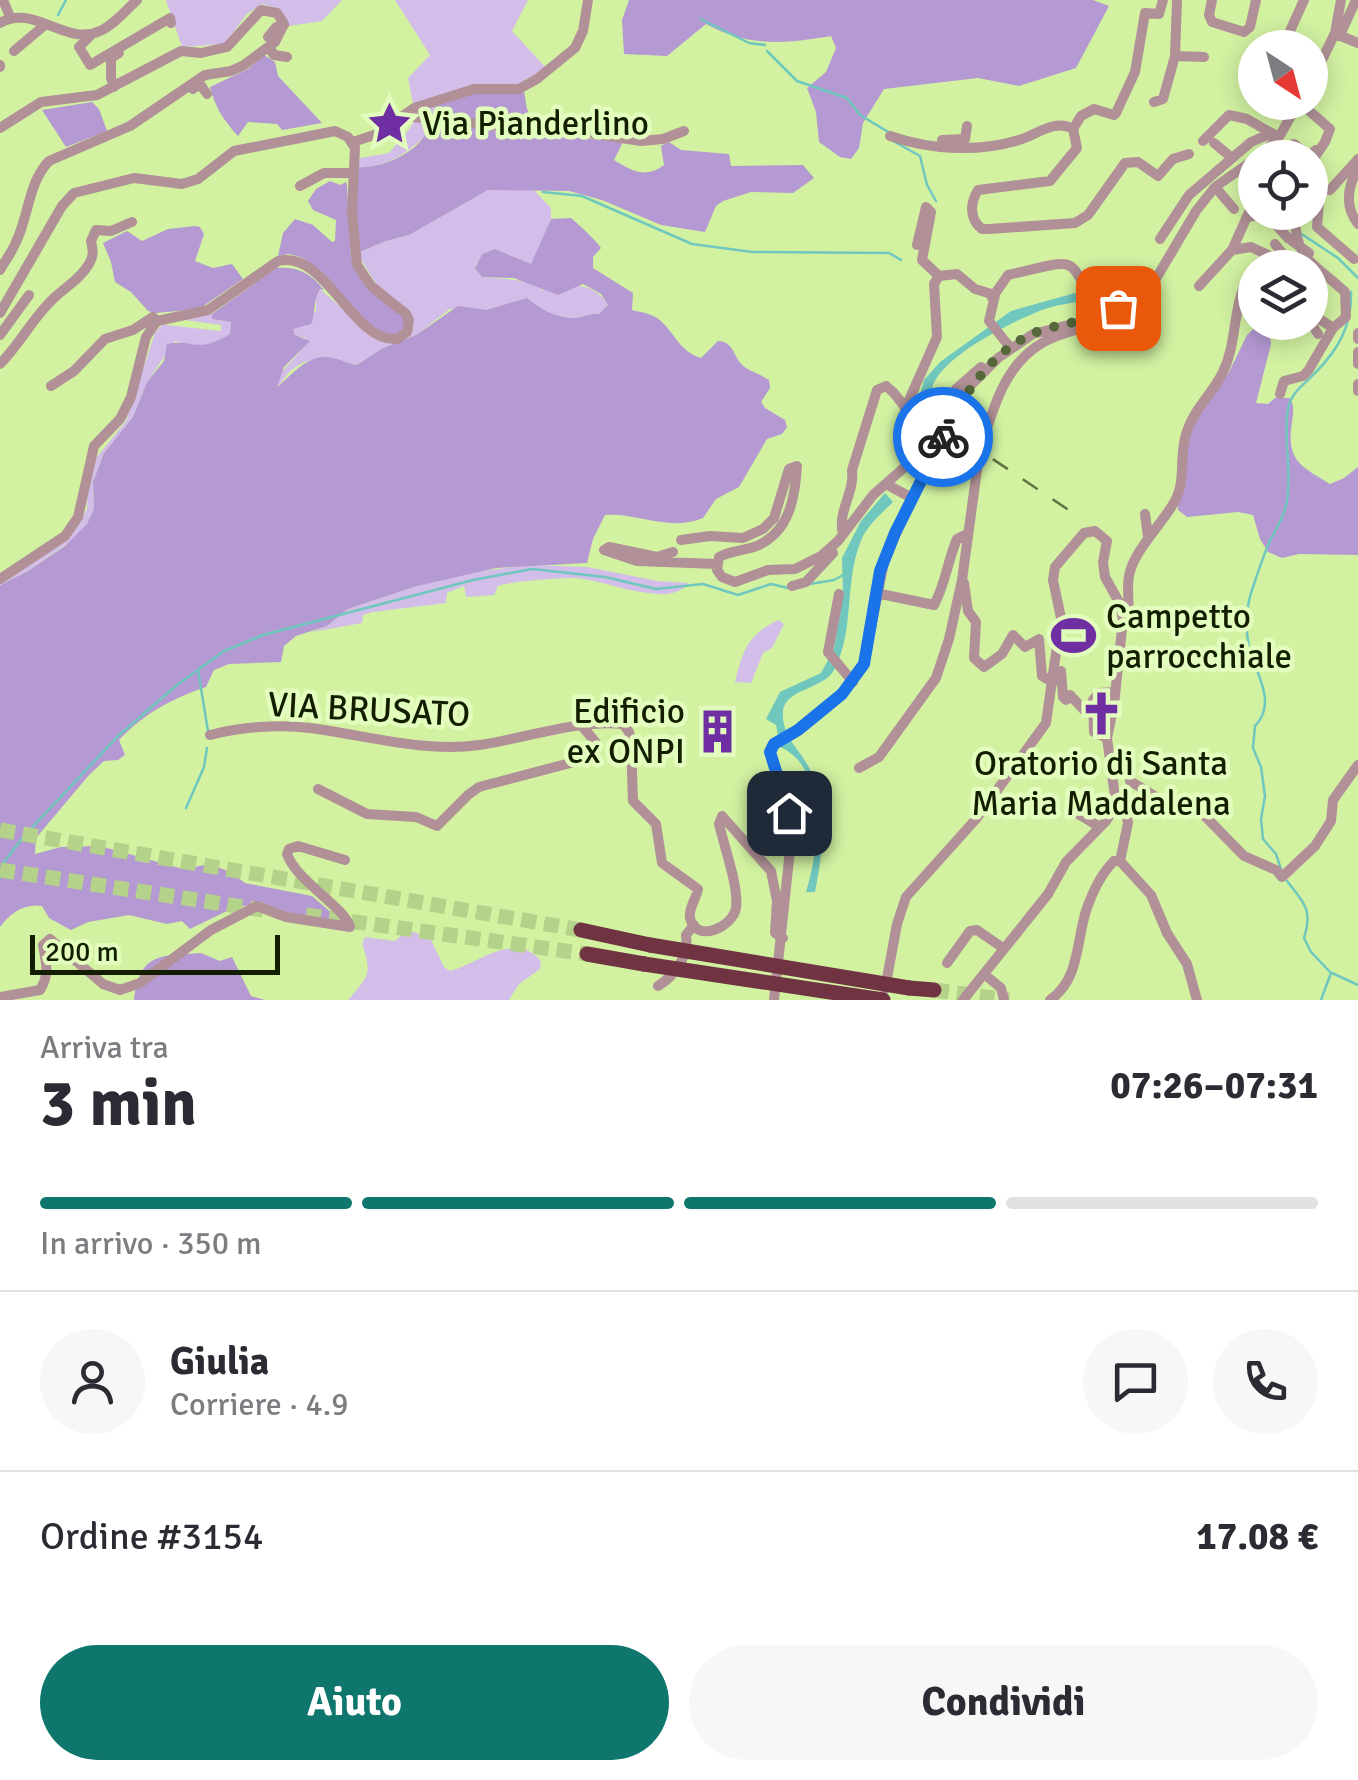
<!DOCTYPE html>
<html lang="it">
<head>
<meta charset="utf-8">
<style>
	body { margin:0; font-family:Signika,sans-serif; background:#f7f7f7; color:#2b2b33; height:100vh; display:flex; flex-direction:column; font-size:38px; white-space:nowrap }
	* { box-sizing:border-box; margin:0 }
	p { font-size:32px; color:#7c7c81 }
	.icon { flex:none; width:55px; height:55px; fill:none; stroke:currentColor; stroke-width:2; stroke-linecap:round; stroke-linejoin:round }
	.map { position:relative; height:1000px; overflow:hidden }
	.drawer { display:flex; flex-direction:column; background:#fff; flex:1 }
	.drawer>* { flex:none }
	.needle { width:65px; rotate:144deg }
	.tools { position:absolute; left:1238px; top:30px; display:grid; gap:20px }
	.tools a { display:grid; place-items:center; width:90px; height:90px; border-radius:50%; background:#fff; box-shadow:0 5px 25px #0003; font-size:50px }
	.scale { position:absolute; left:30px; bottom:25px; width:250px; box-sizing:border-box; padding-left:10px; border:5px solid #131e00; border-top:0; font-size:28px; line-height:35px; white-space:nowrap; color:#131e00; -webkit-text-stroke:8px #e2fdbd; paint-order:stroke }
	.pin { position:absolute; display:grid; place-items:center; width:85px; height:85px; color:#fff; margin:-42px; border-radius:20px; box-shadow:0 5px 15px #0006 }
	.courier { position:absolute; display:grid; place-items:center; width:100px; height:100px; margin:-50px; border:8px solid #1a73e8; border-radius:50%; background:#fff; color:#222; box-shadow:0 2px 12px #0007 }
	.overview em { font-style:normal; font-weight:700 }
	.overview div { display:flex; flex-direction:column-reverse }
	.overview { display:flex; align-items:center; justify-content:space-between; height:170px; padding:0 40px }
	h1 { font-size:65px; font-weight:700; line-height:75px }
	.bar { display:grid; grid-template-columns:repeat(4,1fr); gap:15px 10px; align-content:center; height:120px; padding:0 40px }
	.bar i { height:12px; border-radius:8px; background:#e1e1e2 }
	.bar .current { background:#0f766e }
	.bar p { grid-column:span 4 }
	.line { display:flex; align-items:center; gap:25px; padding:0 40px; border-top:2px solid #e1e1e2 }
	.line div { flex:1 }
	.round { display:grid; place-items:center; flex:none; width:105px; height:105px; border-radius:52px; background:#f7f7f7 }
	.cta { display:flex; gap:20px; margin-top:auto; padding:20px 40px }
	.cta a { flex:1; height:115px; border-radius:60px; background:#0f766e; color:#fff; font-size:40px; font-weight:700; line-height:115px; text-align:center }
	.cta a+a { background:#f7f7f7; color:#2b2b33 }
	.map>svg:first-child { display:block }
	.green { fill:#d2bee8 }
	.forest { fill:#b499d2 }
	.water { fill:#6fc7be }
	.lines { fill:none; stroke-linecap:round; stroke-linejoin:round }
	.stream { stroke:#6fc7be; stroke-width:2.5 }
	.highway-tunnel { stroke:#b5d28a; stroke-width:15; stroke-dasharray:15 8; stroke-linecap:butt }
	.minor { stroke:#b19197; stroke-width:10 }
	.highway { stroke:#703342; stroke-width:15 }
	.rail { stroke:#607341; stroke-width:2.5; stroke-dasharray:18 18; stroke-linecap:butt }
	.minor-bridge { stroke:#b19197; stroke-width:10 }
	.highway-bridge { stroke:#703342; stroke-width:15 }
	.done { stroke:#566839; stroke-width:10; stroke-dasharray:0 18 }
	.route { stroke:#1a73e8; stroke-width:12 }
	.labels { text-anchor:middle; stroke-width:9; stroke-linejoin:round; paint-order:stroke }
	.poi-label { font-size:35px; fill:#131e00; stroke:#e2fdbd; text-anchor:start }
	.street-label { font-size:35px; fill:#131e00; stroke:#e2fdbd }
</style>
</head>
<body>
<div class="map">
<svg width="1358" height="1000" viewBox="0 0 1358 1000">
	<rect width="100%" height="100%" fill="#d2f2a2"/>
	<path class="green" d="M166,0H342L322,21L289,26L276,8L262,4L247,14L224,44L182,47Z
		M395,0H528L512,31L549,71L524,80V91L427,134C409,152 384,169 358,167L360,158L389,153L410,128L416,118L408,78L430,55Z
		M533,189L551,208V219L531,265L495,249L482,254L475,267L482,277C505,280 523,277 543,290C570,286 591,279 608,305L599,314C589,313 583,318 574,318C556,318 540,309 527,299L486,310L450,309L416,335L381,349L357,365C334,361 315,352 293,369C286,374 283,382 276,387C280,365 301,358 307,339L295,335L292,328L316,311V295L320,289L379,341L390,342L381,292L357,253L386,241L409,235L488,190Z
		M212,314V319L231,322L230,334C209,346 198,349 175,341L147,382L133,417L104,453L93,482L94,509L87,524L78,536L28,571L0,585L75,530L87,509L88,485L96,458L126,421L155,333L162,325H167L221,331V325L185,320Z
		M529,565L587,567L658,581L688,583C671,610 602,579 576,578C560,578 511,581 498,586L494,595L466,597L464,586L447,593L446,603L373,612L363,615L362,623L312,632L327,626L348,609L417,586L474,572Z
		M778,620L784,624L772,648L763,653L751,683L735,682C743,649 748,635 778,620Z
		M408,930L430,938L444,967L450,971C480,963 514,930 541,961L540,969L519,984L509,1000H348C368,976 373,975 362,944L365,937L395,941Z"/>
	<path class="forest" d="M629,0H1093L1109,6L1076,68L1019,86L978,78L884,89L863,123L859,148L851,159L840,157L819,142L816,112L807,88L826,72L836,48L831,36C784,44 748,47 706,24L667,56L624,54L622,20Z
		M264,55L275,62L278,76L322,123L282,130L277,124L248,122L238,136C224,121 215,107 210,87L248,69Z
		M524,91L527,109L540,134L623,142L614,160C632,171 645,179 664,165L661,146L669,142L681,150L729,154L731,166L803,165L814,178L793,193L751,192L723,201L716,206L705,232L661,225L602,200L569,191L488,190L409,235L386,241L357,253L354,179L358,167C380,169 418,153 427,131C431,124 432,115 434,107L472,94Z
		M92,102L99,109L107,131L66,147L42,110Z
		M330,181L340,185L346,182L347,185L351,256L356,271L404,317V331L391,336L372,327L303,258L289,254L278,256L283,233L295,219L313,225L332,242L335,241L336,220L313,210L308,201L316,189Z
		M571,218C577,223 598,242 601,248L593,257V268L633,293L632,310C640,312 649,313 657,318C674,330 678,351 701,358L718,341C736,342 732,359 746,368C754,373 762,375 769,380L770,388L761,402L765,408L785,420L787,427L782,434L767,439L739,487L716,499L703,518C668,532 640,513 605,515L593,539L587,563L496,568L417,586L348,609L327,626L296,636L284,646L281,662L229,664L214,670L206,687C171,699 145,713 119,740L125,755L118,760L104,761L89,775L36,838L35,854L61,847L100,846L183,869L210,864L230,872L245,883L312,896L341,921L282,912L260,903L233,908L190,929L182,921L167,924L129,915L88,922L71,930L49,918L42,906C25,903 10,913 0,927V585L28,571L65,546L87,524L94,509L93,482L104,453L133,417L147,382L164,361L167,344C196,338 194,355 230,334L231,322L212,319V314L276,268C297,266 311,273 324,290L320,289C313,299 316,312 311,324L293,329L295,335L310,341L284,367L277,387C293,374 309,352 333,358C342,360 349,364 357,365L381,349L416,335L458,306L486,310L527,298C540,309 556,318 574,318C583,318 589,313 599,314L608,305L601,294L583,284L558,295L514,278L482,277L475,268L482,254L495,249L531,264L551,219Z
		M195,226L200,227L204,234L195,261L213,268L232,264L243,279L199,309L156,313L148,311L131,292L115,282L111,262L103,243L127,231L142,241L168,229Z
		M1260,323L1269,328L1271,344L1256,403L1268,404L1275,398H1290C1295,407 1293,412 1292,422C1286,460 1300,466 1330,484L1344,478L1358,467V555L1299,554L1282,558L1268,552L1260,539L1253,515L1238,512L1187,517L1178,510L1177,495L1191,425L1228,374L1247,335Z
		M201,953L220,961L232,957L251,996L265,1000H134C140,952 160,956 201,953Z"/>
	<path class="water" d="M1082,291L1087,300C1074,303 1060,304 1048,308C1018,318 940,356 932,388L946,413L944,417L929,394L920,395L924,380L940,362L1011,311Z
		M885,493L893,502C883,512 870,523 863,536C843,579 856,629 834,670C824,689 785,689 783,711C781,738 802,750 811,772C828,810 823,852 815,892H806C819,851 829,768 780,747L776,725L766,719L780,692L821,673L834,649L843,591L842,558L861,521Z"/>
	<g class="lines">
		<path class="stream" d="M58,15L66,0
			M701,19L749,43L765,45
			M767,51L797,81L847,98L860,115L890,133
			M893,141L920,156L927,185L936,201
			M543,192L582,196L692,244L752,252L889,253L901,260
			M1300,233L1338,258L1358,278
			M810,584L834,580L845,574
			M198,670L208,731
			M186,808L204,767L207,748
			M1281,869L1276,854L1263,839L1261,819L1265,796L1261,767L1253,748L1255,726C1278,703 1255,672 1249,647C1245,627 1246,606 1253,587C1258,572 1263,557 1269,543C1275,530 1285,516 1287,501C1292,471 1283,436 1288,409C1291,392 1304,385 1315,373C1339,349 1352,325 1351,292
			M0,878L4,862L25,835L118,736L177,685L224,651L263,635L473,580L532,569L605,577L656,589L703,584L738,595L771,584L788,588
			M1287,881C1304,903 1313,909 1304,938L1311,952L1331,973L1321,1000
			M1332,973L1358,985"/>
		<path class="highway-tunnel" d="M0,830L581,930
			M0,870L263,910
			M306,915L587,954
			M934,990L1009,1000"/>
		<path class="minor" d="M3,0L10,17
			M1212,0L1209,15L1212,22L1244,32L1250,27L1256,0
			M0,23C34,3 66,47 100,31C114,25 126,10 137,0
			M1336,34L1358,43
			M91,35L79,47L90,65L170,18L171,23
			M1340,35L1356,0
			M268,37L276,27L284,25
			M269,47L274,55L287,57
			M1290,48V31L1304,0
			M14,51L46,24
			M1175,56L1204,57
			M0,65V67
			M1310,85L1335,33L1341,0
			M114,87L111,78V58L119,53
			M193,89L200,84L207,94
			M1154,102L1163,99L1175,56L1177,0
			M404,116L527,129H562L641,141L663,139L684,131
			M0,128L41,102L97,95L181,51L201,53L227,47L261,10L277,13L284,24L275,42L244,65L231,71L205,75L130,126L49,161C28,183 29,216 16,242C12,252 5,261 0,270
			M1073,129L1081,116L1094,109L1114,115L1116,113L1135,72L1145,13L1159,14L1163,0
			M890,136C931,150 980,153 1022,139C1039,133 1056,119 1073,129L1077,148L1050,181L978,190C970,203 969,219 982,229H989L1075,223L1088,215L1125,163L1138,162L1158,176L1173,159L1189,154
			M942,140L965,139L967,126
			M1203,141L1229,115L1247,119L1273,134
			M353,142L377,134L414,108L474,89H519L537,79L575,48L583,31L588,0
			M1214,143L1232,158
			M1294,144L1309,156L1316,150
			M1258,158L1279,137L1299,102L1330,129L1325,142L1310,164
			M1358,168C1348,186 1344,206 1358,224
			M1245,174L1255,190
			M1310,182L1320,190H1330L1358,159
			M300,186L324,173H352
			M1215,187L1234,209
			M1320,190L1317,227L1354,259
			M1295,212C1294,260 1313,262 1345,292L1346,317L1333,328L1318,318L1310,305
			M1246,218L1265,213L1288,238
			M1160,239L1189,195L1251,142L1272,133
			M1275,244L1294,268
			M917,245L926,207L931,212L922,260L939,276L957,274L975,289L995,295
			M1199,286L1232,250
			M995,295L989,321L1009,346
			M992,298L1008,275C1084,258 1065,253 1100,317
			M0,313L62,206L74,193L134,178L182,184L198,179L234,151L335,131L348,137L355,148L352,213L357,265L371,286L406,314L409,320L407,332L397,339C352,343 326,249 278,261L208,310L157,321L146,337L131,397L120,419L94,446L78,517L65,536L0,579
			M1310,321L1318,334
			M1358,333V339
			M0,335L29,295
			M1358,352V364
			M0,364C19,345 31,321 50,302C63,288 79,281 89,264C94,256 93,250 91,241L96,230L111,231L132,222
			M1358,384V391
			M51,386L74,371L105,339L133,330L153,317L155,319
			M1280,394L1284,381L1303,376L1308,371L1333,328
			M948,401L956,389L981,367
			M905,409L937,337L934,284L939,276
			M982,444C994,406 1005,365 1042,343C1055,335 1073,331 1088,326
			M886,484L912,498
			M1145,514L1148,537
			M843,534C837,512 855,492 852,470L877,390L886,386L893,392L931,439L939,442
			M681,540L710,536L743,538L763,529L774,518L789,469L797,466C795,497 790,530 759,545C746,551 731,550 719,557L717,570L722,577L735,582L768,570L795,569L821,556L838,541L873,495L923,451L939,443
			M673,552L657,557L609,547L604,550L637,561L717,564
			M964,583L968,611L976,622L974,658L984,667L1002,654L1013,635L1025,647L1039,639L1042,676L1053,682
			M792,586L806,582L833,553
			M876,593L934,605C946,583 947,562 957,539L967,534
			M839,594L828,652L853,682
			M1127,622C1131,607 1126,591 1129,576C1134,547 1173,514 1179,491C1185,472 1179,453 1187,431C1194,409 1213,393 1223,372C1242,332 1227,287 1268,255L1251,247L1232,250L1255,199
			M1061,671L1063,697L1066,700L1070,695L1086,712L1094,710
			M210,735C240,727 279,724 310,728C365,735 423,753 479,745C523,739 578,719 623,724L629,732L631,743L633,801L656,824L662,863L698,889C697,897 688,909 690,918C696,944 733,927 736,908C739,887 724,846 719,824L722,816L771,871L777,901L775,933L783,938
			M1107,738L1094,732L1093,700L1099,693L1115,692
			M859,768L879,757L936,678L949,639L962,580L979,455
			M1130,781L1171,806
			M318,789L367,814L416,817L437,826L468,795L479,787L593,757L596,743L583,727
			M1122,800L1151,808L1162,809L1179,803L1198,809L1244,856L1276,870L1282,877L1315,846L1331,821L1333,800L1358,765
			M1078,814L1100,827
			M947,963L970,931L977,930L1003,948
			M984,974L1001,988L1004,1000
			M658,986C676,975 689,955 686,935L694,925
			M885,989L897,924L906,897L976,819L1046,723L1061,618L1053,580L1055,567L1084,533L1095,531L1107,541L1103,562L1105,577L1119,602L1123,619L1114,705L1107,738L1115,796L1124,801L1128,823L1120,861L1151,895L1167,933L1187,964L1197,1000
			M0,997L40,990C50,974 46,963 43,945L50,939L103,984L120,990L140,983L211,930L257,906L286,917L350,927C345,907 297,882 287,854L289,849L298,846L345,860
			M774,1000L791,841L789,813L770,752L775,744L800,728L842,694L864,663L884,562L907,507L969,387L998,358L1033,334L1100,317L1131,299L1157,277L1196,211L1215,187L1255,159
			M963,1000L1048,894L1066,862L1106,821L1111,813L1115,796
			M1050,1000C1080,979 1076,942 1086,911C1092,893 1101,874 1114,861H1120"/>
		<path class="highway" d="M581,930L650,945
			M587,954L644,964
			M909,988L934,990"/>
		<path class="rail" d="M963,439L1079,517"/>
		<path class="minor-bridge" d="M1288,238L1309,253
			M979,455L982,444"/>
		<path class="highway-bridge" d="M650,945L909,988
			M644,964L883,1000"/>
	</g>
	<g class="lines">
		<path class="done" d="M943,437C964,393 994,347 1042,330C1068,322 1093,321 1118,308"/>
		<path class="route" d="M789,813L770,752L774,744L798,730L842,694L864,664L880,571L895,533L943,437"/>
	</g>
	<defs>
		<symbol id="sight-bare" viewBox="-9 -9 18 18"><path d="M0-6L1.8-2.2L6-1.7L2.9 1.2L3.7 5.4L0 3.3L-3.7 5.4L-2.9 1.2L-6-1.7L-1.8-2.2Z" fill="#702ea3" stroke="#e2fdbd" stroke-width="2.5" paint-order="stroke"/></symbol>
		<symbol id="stadium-bare" viewBox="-9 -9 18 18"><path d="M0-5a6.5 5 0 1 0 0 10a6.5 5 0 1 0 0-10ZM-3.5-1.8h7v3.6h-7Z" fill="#702ea3" stroke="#e2fdbd" stroke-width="2.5" paint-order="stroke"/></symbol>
		<symbol id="church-bare" viewBox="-9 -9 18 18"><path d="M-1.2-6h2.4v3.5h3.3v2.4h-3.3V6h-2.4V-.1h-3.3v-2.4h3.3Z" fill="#702ea3" stroke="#e2fdbd" stroke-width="2.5" paint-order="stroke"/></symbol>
		<symbol id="building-bare" viewBox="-9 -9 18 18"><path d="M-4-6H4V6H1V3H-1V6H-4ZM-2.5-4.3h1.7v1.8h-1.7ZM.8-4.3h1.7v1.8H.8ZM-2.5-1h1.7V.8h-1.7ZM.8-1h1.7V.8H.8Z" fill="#702ea3" stroke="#e2fdbd" stroke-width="2.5" paint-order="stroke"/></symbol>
	</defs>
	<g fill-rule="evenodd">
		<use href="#sight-bare" x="358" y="92" width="63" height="63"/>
		<use href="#stadium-bare" x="1042" y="604" width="63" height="63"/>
		<use href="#church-bare" x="1070" y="682" width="63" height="63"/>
		<use href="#building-bare" x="686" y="700" width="63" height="63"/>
	</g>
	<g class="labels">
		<g class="poi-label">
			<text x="422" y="135">Via Pianderlino</text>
			<text x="1106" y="628">Campetto<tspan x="1106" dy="40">parrocchiale</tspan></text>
			<text x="685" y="723" text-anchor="end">Edificio<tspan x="685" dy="40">ex ONPI</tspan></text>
			<text x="1101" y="775" text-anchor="middle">Oratorio di Santa<tspan x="1101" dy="40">Maria Maddalena</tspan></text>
		</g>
		<g class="street-label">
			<text transform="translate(369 709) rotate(3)" y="12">VIA BRUSATO</text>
		</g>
	</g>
</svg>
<div class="tools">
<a><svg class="needle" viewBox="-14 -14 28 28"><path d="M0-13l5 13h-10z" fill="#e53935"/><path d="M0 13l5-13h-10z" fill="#7c7c81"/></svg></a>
<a><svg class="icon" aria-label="locate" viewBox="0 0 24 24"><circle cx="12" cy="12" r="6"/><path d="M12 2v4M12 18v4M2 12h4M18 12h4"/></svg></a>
<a><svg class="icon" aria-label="layers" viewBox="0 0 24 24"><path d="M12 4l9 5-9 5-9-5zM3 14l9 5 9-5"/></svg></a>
</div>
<div class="scale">200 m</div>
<div class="pin" style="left:1118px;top:308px;background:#ea580c"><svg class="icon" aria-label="bag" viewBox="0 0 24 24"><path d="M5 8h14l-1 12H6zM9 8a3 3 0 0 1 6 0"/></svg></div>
<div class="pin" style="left:789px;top:813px;background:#1f2937"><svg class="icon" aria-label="home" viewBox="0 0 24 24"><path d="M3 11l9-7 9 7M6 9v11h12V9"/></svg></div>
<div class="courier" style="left:943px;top:437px"><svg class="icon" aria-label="bike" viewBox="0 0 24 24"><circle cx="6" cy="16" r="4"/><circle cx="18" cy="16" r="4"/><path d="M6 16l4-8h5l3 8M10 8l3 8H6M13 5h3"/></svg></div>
</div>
<section class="drawer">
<div class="overview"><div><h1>3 min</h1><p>Arriva tra</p></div><em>07:26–07:31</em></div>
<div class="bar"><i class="current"></i><i class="current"></i><i class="current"></i><i></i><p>In arrivo · 350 m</p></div>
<div class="line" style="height:180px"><a class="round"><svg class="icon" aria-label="person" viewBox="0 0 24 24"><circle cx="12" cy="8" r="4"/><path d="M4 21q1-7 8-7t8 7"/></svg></a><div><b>Giulia</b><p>Corriere · 4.9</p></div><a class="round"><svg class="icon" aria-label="chat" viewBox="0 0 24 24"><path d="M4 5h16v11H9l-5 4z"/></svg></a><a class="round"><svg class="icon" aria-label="phone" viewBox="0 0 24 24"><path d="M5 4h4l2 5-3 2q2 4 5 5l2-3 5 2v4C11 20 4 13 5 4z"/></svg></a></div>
<div class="line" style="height:130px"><div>Ordine #3154</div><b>17.08 €</b></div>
<div class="cta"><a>Aiuto</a><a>Condividi</a></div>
</section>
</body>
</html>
